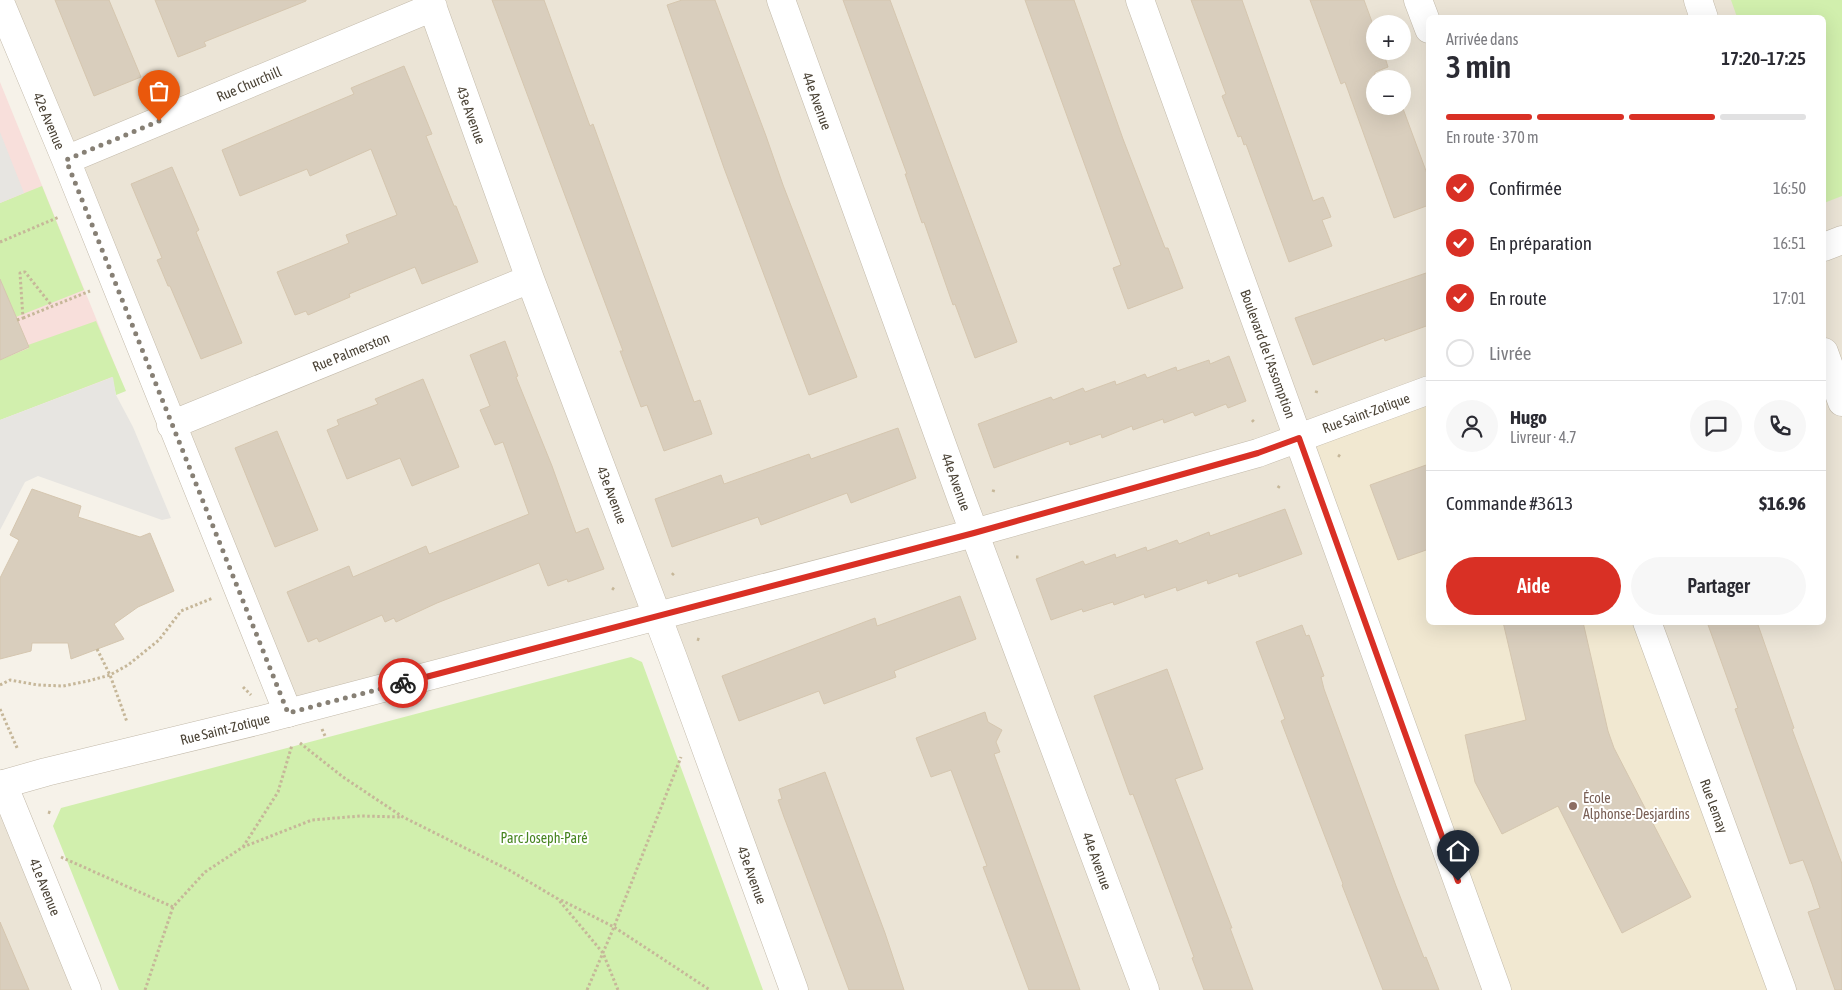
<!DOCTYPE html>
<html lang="fr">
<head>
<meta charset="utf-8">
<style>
	body { margin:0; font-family:"Asap Condensed",sans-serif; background:#f7f7f7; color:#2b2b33; height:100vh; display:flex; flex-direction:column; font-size:19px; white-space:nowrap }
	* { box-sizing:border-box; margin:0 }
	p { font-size:16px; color:#7c7c81 }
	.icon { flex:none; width:28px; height:28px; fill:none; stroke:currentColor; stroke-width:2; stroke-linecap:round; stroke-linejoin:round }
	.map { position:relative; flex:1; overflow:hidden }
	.panel { position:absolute; left:1426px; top:15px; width:400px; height:610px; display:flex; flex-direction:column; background:#fff; border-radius:8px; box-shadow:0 5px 20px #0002 }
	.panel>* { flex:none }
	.tools { position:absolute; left:1366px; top:15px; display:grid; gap:10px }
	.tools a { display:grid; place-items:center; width:45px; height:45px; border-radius:50%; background:#fff; box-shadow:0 5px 20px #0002; font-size:25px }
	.pin { position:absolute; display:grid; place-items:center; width:42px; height:42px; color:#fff; margin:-51px -21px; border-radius:50% 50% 50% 0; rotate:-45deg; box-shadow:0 0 5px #0007 }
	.pin .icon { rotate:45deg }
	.courier { position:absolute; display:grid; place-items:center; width:50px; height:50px; margin:-25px; border:4px solid #d93025; border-radius:50%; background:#fff; color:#222; box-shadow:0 1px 6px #0007 }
	.head em { font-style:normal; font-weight:600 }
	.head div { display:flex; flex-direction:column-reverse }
	.head { display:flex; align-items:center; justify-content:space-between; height:85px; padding:0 20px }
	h1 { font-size:32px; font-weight:600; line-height:38px }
	.bar { display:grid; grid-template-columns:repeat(4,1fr); gap:8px 5px; align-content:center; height:60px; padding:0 20px }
	.bar i { height:6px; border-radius:4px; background:#e1e1e2 }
	.bar .active { background:#d93025 }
	.bar p { grid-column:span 4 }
	.line { display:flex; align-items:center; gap:12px; padding:0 20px; border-top:1px solid #e1e1e2 }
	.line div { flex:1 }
	.round { display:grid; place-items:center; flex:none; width:52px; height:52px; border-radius:26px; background:#f7f7f7 }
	ol { padding:0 20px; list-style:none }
	li { display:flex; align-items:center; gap:15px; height:55px }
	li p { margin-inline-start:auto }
	li .icon { padding:5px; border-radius:50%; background:#d93025; color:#fff; stroke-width:4 }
	li:last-child { color:#7c7c81 }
	li i { width:28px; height:28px; border:2px solid #e1e1e2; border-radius:50% }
	.primary-button { display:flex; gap:10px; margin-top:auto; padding:10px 20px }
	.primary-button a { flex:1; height:58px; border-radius:30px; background:#d93025; color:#fff; font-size:20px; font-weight:600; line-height:58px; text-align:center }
	.primary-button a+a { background:#f7f7f7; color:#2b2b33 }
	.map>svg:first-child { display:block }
	.residential { fill:#ebe4d6; fill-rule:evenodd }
	.education { fill:#f1e8d1 }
	.medical { fill:#f8dfdb }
	.green { fill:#d1efad }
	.parking { fill:#e7e5e1 }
	.building { fill:#d9cebd; stroke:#d5c6af }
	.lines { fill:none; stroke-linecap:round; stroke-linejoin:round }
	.minor-casing { stroke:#c3baaa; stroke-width:29 }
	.tertiary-casing { stroke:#c3baaa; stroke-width:29 }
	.path { stroke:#c6b799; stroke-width:3; stroke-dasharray:2.5 2.5; stroke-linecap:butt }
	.minor { stroke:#fff; stroke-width:28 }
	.tertiary { stroke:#fff; stroke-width:28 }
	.done { stroke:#878075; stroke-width:5; stroke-dasharray:0 9 }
	.route { stroke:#d93025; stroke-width:6 }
	.education-dot { fill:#8d6e63; stroke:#fff; stroke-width:2 }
	.labels { text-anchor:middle; stroke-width:4; stroke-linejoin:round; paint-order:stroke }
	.street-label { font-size:14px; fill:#4b4336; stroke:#fff }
	.education-label { font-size:14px; fill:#785e54; stroke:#fff; text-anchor:start }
	.park-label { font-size:14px; fill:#478521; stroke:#fff }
</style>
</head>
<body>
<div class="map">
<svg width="1842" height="990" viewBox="0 0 1842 990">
	<rect width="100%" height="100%" fill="#f6f2e9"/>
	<path class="residential" d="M0,0H1842V990H794L657,616L288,713ZM1429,18H1824V622H1429ZM1375,24H1402V51H1375ZM1375,79H1402V106H1375Z
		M0,785L93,990H0Z"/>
	<path class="education" d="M1429,390V622L1647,623L1782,990H1497L1299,438Z"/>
	<path class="medical" d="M0,82L119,375L0,420Z"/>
	<path class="green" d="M1731,0H1842V196L1824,203V18L1737,17Z
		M42,186L84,290L16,317L2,284H0V203Z
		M96,321L126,391L116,395L112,377L0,420V360L29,348L28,345Z
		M631,657L642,662L763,990H119L53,826L61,808Z"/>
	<path class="parking" d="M0,132L24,193L0,203Z
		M113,377L116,395L133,427L171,518L162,520L38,476L25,482L0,530V420Z"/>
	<path class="building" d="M55,0H109L141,77L94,96Z
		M155,0H306V1L204,42L206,46L178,57Z
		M492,0H544L590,126L593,124L694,402L700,400L712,434L664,451L647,405L641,407L620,351H623Z
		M682,0H715L766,136L783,185L857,377L809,395L724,168L667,5Z
		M843,0H890L1017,342L975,358L955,304L953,305L924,222L922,223L905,174H907Z
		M1025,0H1074L1123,139L1165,248H1168L1183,288L1128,309L1113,268L1121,265Z
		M1191,0H1242L1313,201L1323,197L1331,217L1322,220L1332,246L1289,262L1246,144L1244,145L1241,136L1238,137L1222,96L1226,94Z
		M1310,0H1364L1375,30V51H1383L1388,67L1375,72V106H1402L1429,179V205L1394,218L1345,82L1341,84Z
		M404,66L432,134L426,136L454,206H456L478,262L422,284L415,267L349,294L350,297L308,315L306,311L295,315L277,272L349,243L346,235L397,215L371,149L310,176L307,169L240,196L222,150L354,94L351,88Z
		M172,167L199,230L196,232L242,343L201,359L170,286H168L161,269L157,260L162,258L131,184Z
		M1429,272V325L1385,341L1384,338L1313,365L1295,318Z
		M0,279L29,347L0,360Z
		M505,341L518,376L516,377L552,466L576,533L588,528L604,569L568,582L567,579L548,586L539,563L437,603L396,622L394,618L385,622L382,615L319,642L317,638L308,642L287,592L349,566L353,577L426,546L429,554L529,514L503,442L495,445L480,410L490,406L470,355Z
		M1229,356L1246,401L1228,408L1226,404L1195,416L1193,412L1164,423L1163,419L1133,430L1132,426L1102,438L1101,434L1070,445L1069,441L994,468L978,424L1051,397L1053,400L1083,388L1085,392L1115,381L1116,385L1145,374L1147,378L1176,367L1177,371L1209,360L1210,364Z
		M423,379L459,467L412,486L400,458L347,479L327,430L339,425L337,420L378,404L375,399Z
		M898,428L916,478L851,503L847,493L761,525L758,517L672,547L655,499L721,475L724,484L809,454L811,459Z
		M277,431L318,530L275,547L235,448Z
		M1429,464V549L1398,560L1370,485Z
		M32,489L81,506L78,517L140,537L150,533L174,591L138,607L114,624L124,639L71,659L68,643H32L31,651L0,659V578L19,540L10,535Z
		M1285,509L1302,554L1239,577L1238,573L1208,584L1207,580L1177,591L1176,587L1145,598L1144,594L1114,605L1113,602L1083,612L1082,609L1051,620L1036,579L1083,561L1085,565L1115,554L1116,558L1146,547L1147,551L1177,540L1179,544L1209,532L1210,536Z
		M960,596L976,639L894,671L896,677L824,704L819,691L739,721L722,676L875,618L877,626Z
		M1503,622H1583L1608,731L1614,748L1691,897L1622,933L1558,806L1502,834L1475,782L1465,735L1526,720Z
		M1707,622H1757L1794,728L1792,729L1842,864V990H1835L1808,912L1820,908L1812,884L1803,860L1790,864L1735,709L1738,708Z
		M1302,625L1306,636L1309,635L1324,676L1321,677L1324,689L1396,886L1424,958L1426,957L1439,990H1383L1342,885L1343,884L1281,721L1285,719L1256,642Z
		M1167,669L1203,769L1175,779L1232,928H1230L1253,990H1204L1192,958L1194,957L1161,868L1133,794L1130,795L1094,696Z
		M985,712L988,722L1002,730L996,742L1000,752L994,754L1080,990H1029L983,867L987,866L951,770L931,777L916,738Z
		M825,772L885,933L904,990H849L784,817L778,800L782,799L779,789Z
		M0,922L29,990H0Z"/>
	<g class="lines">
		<defs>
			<path id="minor" d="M430,0L530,279L673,658L794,990
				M781,0L962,500L1145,990
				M1418,0L1429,29
				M1698,0L1704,18
				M0,2L66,160L288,713
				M66,160L433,7
				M1824,352L1842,402
				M171,425L530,279
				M1647,622L1782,990
				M3,784L87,990"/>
			<path id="tertiary" d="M1140,0L1497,990
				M1824,247L1842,240
				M0,785L46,772L261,720L974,533L1258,453L1429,390"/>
		</defs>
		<use href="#minor" class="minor-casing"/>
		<use href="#tertiary" class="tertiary-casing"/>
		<path class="path" d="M0,242L59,217
			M23,318L90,291
			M17,320L23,318L20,273L25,272L52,306
			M1316,393L1317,390
			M1252,420L1255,423
			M1338,455L1341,457
			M1278,488L1280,485
			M993,492L994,489
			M1016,557H1019
			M672,575L674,573
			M612,588L615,590
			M697,639L700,640
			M97,649L110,675L127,722
			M0,685L10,680L38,685L63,686L88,681L110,675L128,665L159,640L181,611L213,598
			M243,687L251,695
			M0,709L18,750
			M322,729L325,736
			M300,743L343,777L403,817L509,870L558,899L603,953L618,990
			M48,812L51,813
			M243,847L278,792L292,745
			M61,857L173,907
			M561,900L614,927L710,990
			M145,990L173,907L205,872L243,847L312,820L360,816L401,817
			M587,990L614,927L681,757"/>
		<use href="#minor" class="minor"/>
		<use href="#tertiary" class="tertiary"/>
	</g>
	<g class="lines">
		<path class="done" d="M159,121L66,160L288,713L403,683"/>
		<path class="route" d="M403,683L974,533L1258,453L1299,438L1458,881"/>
	</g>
	<circle class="education-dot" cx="1573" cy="806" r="5"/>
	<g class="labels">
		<g class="street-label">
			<text transform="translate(249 84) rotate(-23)" y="5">Rue Churchill</text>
			<text transform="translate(817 101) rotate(70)" y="5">44e Avenue</text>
			<text transform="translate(471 115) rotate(70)" y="5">43e Avenue</text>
			<text transform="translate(49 121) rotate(67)" y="5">42e Avenue</text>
			<text transform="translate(351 352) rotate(-22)" y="5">Rue Palmerston</text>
			<text transform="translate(1268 354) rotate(70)" y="5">Boulevard de l'Assomption</text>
			<text transform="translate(1366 413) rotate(-20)" y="5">Rue Saint-Zotique</text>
			<text transform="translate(956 482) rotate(70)" y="5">44e Avenue</text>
			<text transform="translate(612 495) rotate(69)" y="5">43e Avenue</text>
			<text transform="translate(225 729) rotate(-14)" y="5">Rue Saint-Zotique</text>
			<text transform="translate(1714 806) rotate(70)" y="5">Rue Lemay</text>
			<text transform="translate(1097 861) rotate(70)" y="5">44e Avenue</text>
			<text transform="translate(752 875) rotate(70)" y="5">43e Avenue</text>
			<text transform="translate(45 887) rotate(68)" y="5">41e Avenue</text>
		</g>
		<g class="education-label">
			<text x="1583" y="803">École<tspan x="1583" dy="16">Alphonse-Desjardins</tspan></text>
		</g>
		<g class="park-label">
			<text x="544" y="843">Parc Joseph-Paré</text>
		</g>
	</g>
</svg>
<div class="tools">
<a>+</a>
<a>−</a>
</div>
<div class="pin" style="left:159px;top:121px;background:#ea580c"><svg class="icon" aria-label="bag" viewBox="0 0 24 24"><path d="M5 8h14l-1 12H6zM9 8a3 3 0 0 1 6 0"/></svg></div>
<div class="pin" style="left:1458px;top:881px;background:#1f2937"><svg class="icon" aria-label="home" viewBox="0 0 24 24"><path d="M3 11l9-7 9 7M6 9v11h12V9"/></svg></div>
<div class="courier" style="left:403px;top:683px"><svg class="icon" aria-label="bike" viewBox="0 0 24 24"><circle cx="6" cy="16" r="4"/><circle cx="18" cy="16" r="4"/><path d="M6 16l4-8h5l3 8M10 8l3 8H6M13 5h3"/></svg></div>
<section class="panel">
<div class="head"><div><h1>3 min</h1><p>Arrivée dans</p></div><em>17:20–17:25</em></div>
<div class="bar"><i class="active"></i><i class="active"></i><i class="active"></i><i></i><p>En route · 370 m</p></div>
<ol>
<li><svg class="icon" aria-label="check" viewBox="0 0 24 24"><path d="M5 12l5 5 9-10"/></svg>Confirmée<p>16:50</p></li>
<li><svg class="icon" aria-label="check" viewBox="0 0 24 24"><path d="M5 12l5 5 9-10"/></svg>En préparation<p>16:51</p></li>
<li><svg class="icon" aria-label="check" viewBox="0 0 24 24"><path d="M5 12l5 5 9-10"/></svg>En route<p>17:01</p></li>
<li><i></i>Livrée</li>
</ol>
<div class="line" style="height:90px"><a class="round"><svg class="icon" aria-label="person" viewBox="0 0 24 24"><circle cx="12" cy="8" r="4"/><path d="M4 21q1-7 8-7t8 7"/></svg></a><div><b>Hugo</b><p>Livreur · 4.7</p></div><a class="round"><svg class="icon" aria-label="chat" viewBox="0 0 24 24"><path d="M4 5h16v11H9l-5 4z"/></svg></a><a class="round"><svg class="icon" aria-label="phone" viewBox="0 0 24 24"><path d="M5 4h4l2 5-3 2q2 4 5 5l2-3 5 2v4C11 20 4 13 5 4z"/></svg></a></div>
<div class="line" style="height:65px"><div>Commande #3613</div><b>$16.96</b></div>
<div class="primary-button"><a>Aide</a><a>Partager</a></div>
</section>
</div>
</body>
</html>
